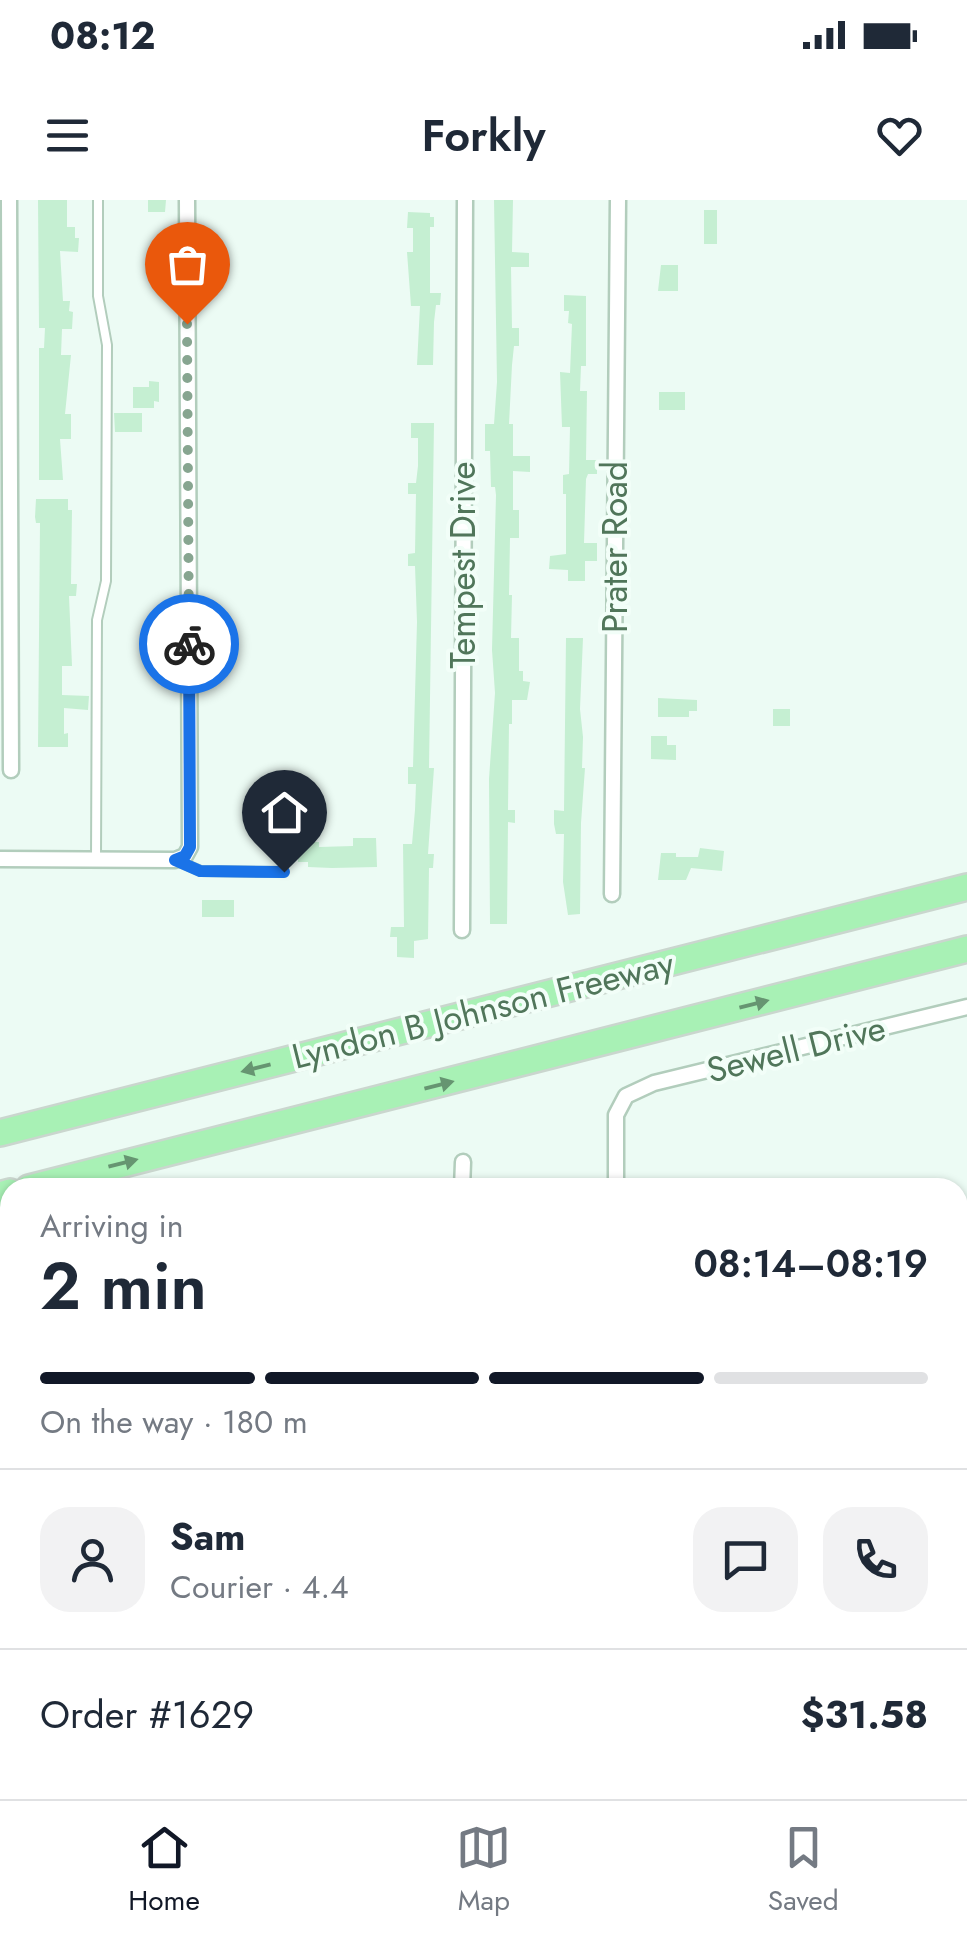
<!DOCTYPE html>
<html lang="en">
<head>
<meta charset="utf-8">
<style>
	body { margin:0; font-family:Jost,sans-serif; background:#f2f2f3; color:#1f2937; height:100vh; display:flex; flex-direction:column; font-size:38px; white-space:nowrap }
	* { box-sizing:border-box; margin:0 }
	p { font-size:32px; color:#747a83 }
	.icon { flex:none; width:55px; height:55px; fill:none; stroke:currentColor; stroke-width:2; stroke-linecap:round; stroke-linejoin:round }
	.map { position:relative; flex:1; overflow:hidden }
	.sheet { position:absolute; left:0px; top:978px; width:968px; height:622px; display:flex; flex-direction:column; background:#fff; border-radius:30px 30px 0 0; box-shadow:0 2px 8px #0004 }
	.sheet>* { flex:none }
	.pin { position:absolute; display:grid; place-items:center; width:85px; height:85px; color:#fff; margin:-102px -42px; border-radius:50% 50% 50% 0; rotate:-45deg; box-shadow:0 0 10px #0007 }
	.pin .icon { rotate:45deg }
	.courier { position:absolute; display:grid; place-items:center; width:100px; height:100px; margin:-50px; border:8px solid #1a73e8; border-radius:50%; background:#fff; color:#222; box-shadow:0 2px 12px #0007 }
	.head em { font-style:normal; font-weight:600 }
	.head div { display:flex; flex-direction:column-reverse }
	.head { display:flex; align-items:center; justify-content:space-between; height:170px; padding:0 40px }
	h1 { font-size:65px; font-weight:600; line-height:75px }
	.bar { display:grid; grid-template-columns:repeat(4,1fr); gap:15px 10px; align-content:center; height:120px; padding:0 40px }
	.bar i { height:12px; border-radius:8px; background:#e0e1e3 }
	.bar .current { background:#111827 }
	.bar p { grid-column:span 4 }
	.line { display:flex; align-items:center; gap:25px; padding:0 40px; border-top:2px solid #e0e1e3 }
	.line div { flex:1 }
	.round { display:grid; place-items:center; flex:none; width:105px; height:105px; border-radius:30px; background:#f2f2f3 }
	.status { display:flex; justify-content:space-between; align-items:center; height:70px; padding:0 50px; background:#fff; direction:ltr }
	.status svg { height:28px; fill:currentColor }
	header { display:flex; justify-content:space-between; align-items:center; height:130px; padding:0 40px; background:#fff; font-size:45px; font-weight:600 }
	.tabs { display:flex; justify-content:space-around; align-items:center; height:140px; border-top:2px solid #e0e1e3; background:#fff; font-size:28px; color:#747a83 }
	.tabs a { display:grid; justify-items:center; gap:5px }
	.tabs .current { color:#111827 }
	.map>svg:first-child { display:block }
	.green { fill:#cad9e9 }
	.building { fill:#c5efd2 }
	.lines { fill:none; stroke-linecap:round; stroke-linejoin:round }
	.service-casing { stroke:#b2cdbc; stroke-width:12 }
	.minor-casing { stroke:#b2cdbc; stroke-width:19 }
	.motorway-casing { stroke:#cad6ce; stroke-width:30 }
	.service { stroke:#fff; stroke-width:8 }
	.minor { stroke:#fff; stroke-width:14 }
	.motorway { stroke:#a8f1b5; stroke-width:25 }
	.oneway { fill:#669571 }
	.done { stroke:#87a590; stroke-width:10; stroke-dasharray:0 18 }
	.route { stroke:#1a73e8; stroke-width:12 }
	.labels { text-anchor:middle; stroke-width:8; stroke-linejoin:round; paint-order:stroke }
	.street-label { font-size:35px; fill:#50765a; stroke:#f2fef8 }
</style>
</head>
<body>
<div class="status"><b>08:12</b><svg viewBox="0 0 49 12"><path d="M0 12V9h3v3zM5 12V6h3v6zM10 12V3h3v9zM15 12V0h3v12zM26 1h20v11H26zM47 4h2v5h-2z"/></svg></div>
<header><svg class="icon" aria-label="menu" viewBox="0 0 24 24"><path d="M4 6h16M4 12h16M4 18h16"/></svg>Forkly<svg class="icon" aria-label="heart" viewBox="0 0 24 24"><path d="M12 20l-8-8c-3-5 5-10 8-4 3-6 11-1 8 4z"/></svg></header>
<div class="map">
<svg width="967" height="1599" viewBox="0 0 967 1599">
	<rect width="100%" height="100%" fill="#ecfbf4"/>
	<path class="green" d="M10,1144V1447H0V1146Z"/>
	<path class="building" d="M38,0H67V27H75V38H79L78,52L60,51L63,101H70L69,111L73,112L72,129H62L61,155H71L65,214H71V239H60L63,280H39V148H44L45,128H39Z
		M148,0H166L165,12H148Z
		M494,0H513L512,52L529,53V67H511L512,128H519V146H514L512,165L509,224H513V256H530V272L513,271V310H519V338H510L509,395H512L511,438H519V471H523V481L530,482L527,500H512V524H509L508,610H515V623L508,622L507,724H490L489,579L495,493L492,450L496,295L495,287H491L490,251H485V224H494L497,182Z
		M704,10H717V44H704Z
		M408,12L430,13V17H434V27H430V93H441L440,105H436L434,122L433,165H417L420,106H411L407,52H413V28H407Z
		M661,65H678V91H658Z
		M564,95L586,96V166H581L580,191H587L586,260H597V274H588L586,279L584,343H597V361H585V381H568V370L549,369L550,356L566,354V294H563V275L569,274L570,227H562L560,172L570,173L572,124L568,123L569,111H564Z
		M149,181L159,182V202L154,201V208H133V187H149Z
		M659,192H685V210H659Z
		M114,213H142V232H115Z
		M411,223H434L429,568H434L428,654H434L433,668H429L428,739L414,741V758L397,757V737H390L391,727H404L403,644H412L415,610L416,584H408V567H413L417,422L415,366H408V354L415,353L416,294H408V283H416L418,266V238H411Z
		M36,299H68V310H72L71,384H77L76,396H69L72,466H62V495L89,496L88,510L64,508V534L68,533V547H38L40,323H36L35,317Z
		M566,438H583L580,509L583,537L582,568H585L581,623L580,714L568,715L563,682L564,634H556L554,624V610L564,611Z
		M658,498L697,500V511H689V517H658Z
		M773,509H790V526H773Z
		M651,536H667V545H676V560L651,559Z
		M353,638H376L377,667L332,668L308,667V662H298V642H319V647L353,646Z
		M700,648L724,651L722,671L691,668L686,680H658L661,653H676V657H698Z
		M202,700H234V717H202Z"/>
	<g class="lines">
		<defs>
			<path id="service" d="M96,660L97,420L106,381L107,145L98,96V0
				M175,660L201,671L283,672"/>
			<path id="minor" d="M9,0L11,570
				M0,659L175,660L185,656L190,647L187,0
				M612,694L618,0
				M462,730L465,0
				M462,988L463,962
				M616,988V915L626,896L654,883L967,807
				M217,1590L218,1599
				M405,1599V1590"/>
			<path id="motorway" d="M0,933L967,687
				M29,988L967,749
				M0,995L10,992"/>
		</defs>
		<use href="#service" class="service-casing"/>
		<use href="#minor" class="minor-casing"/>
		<use href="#motorway" class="motorway-casing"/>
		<use href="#service" class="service"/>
		<use href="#minor" class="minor"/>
		<use href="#motorway" class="motorway"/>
	</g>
	<defs><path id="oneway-solid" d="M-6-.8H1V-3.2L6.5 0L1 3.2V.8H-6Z" transform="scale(2.5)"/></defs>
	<g class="oneway">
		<use href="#oneway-solid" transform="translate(754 804) rotate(-14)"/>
		<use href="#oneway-solid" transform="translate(256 868) rotate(166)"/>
		<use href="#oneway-solid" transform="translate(439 885) rotate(-14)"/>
		<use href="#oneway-solid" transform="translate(123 963) rotate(-14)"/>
	</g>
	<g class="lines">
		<path class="done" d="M187,124L189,444"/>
		<path class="route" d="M189,444L190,647L185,656L175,660L200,671L284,672"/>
	</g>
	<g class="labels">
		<g class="street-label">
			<text transform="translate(615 347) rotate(-90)" y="12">Prater Road</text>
			<text transform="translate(463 365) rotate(-90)" y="12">Tempest Drive</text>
			<text transform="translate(483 810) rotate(-14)" y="12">Lyndon B Johnson Freeway</text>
			<text transform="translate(796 849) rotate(-14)" y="12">Sewell Drive</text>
		</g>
	</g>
</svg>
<div class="pin" style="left:187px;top:124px;background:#ea580c"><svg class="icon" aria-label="bag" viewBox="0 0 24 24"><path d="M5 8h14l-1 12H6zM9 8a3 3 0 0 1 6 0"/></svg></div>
<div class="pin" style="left:284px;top:672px;background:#1f2937"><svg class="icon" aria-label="home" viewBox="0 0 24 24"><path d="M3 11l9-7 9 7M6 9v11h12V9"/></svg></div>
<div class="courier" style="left:189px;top:444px"><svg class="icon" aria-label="bike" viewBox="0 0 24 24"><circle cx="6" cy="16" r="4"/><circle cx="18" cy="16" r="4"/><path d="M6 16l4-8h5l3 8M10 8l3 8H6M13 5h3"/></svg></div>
<section class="sheet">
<div class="head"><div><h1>2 min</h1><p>Arriving in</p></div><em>08:14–08:19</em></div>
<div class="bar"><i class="current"></i><i class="current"></i><i class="current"></i><i></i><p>On the way · 180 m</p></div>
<div class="line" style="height:180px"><a class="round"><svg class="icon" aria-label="person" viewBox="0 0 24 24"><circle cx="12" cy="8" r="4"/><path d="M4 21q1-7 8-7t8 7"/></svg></a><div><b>Sam</b><p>Courier · 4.4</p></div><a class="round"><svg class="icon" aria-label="chat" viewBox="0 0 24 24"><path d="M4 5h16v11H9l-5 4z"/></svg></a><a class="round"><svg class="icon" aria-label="phone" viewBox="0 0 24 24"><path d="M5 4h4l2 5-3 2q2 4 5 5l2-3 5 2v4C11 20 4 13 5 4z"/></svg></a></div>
<div class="line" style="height:130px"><div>Order #1629</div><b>$31.58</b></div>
</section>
</div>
<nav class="tabs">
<a class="current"><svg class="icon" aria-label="home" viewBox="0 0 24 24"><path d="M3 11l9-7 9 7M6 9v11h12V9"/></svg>Home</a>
<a><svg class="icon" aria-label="map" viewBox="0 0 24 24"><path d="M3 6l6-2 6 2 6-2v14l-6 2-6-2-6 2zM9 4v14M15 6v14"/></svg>Map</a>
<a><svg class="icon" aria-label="saved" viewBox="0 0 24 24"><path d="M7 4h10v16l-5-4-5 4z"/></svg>Saved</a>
</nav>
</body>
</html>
